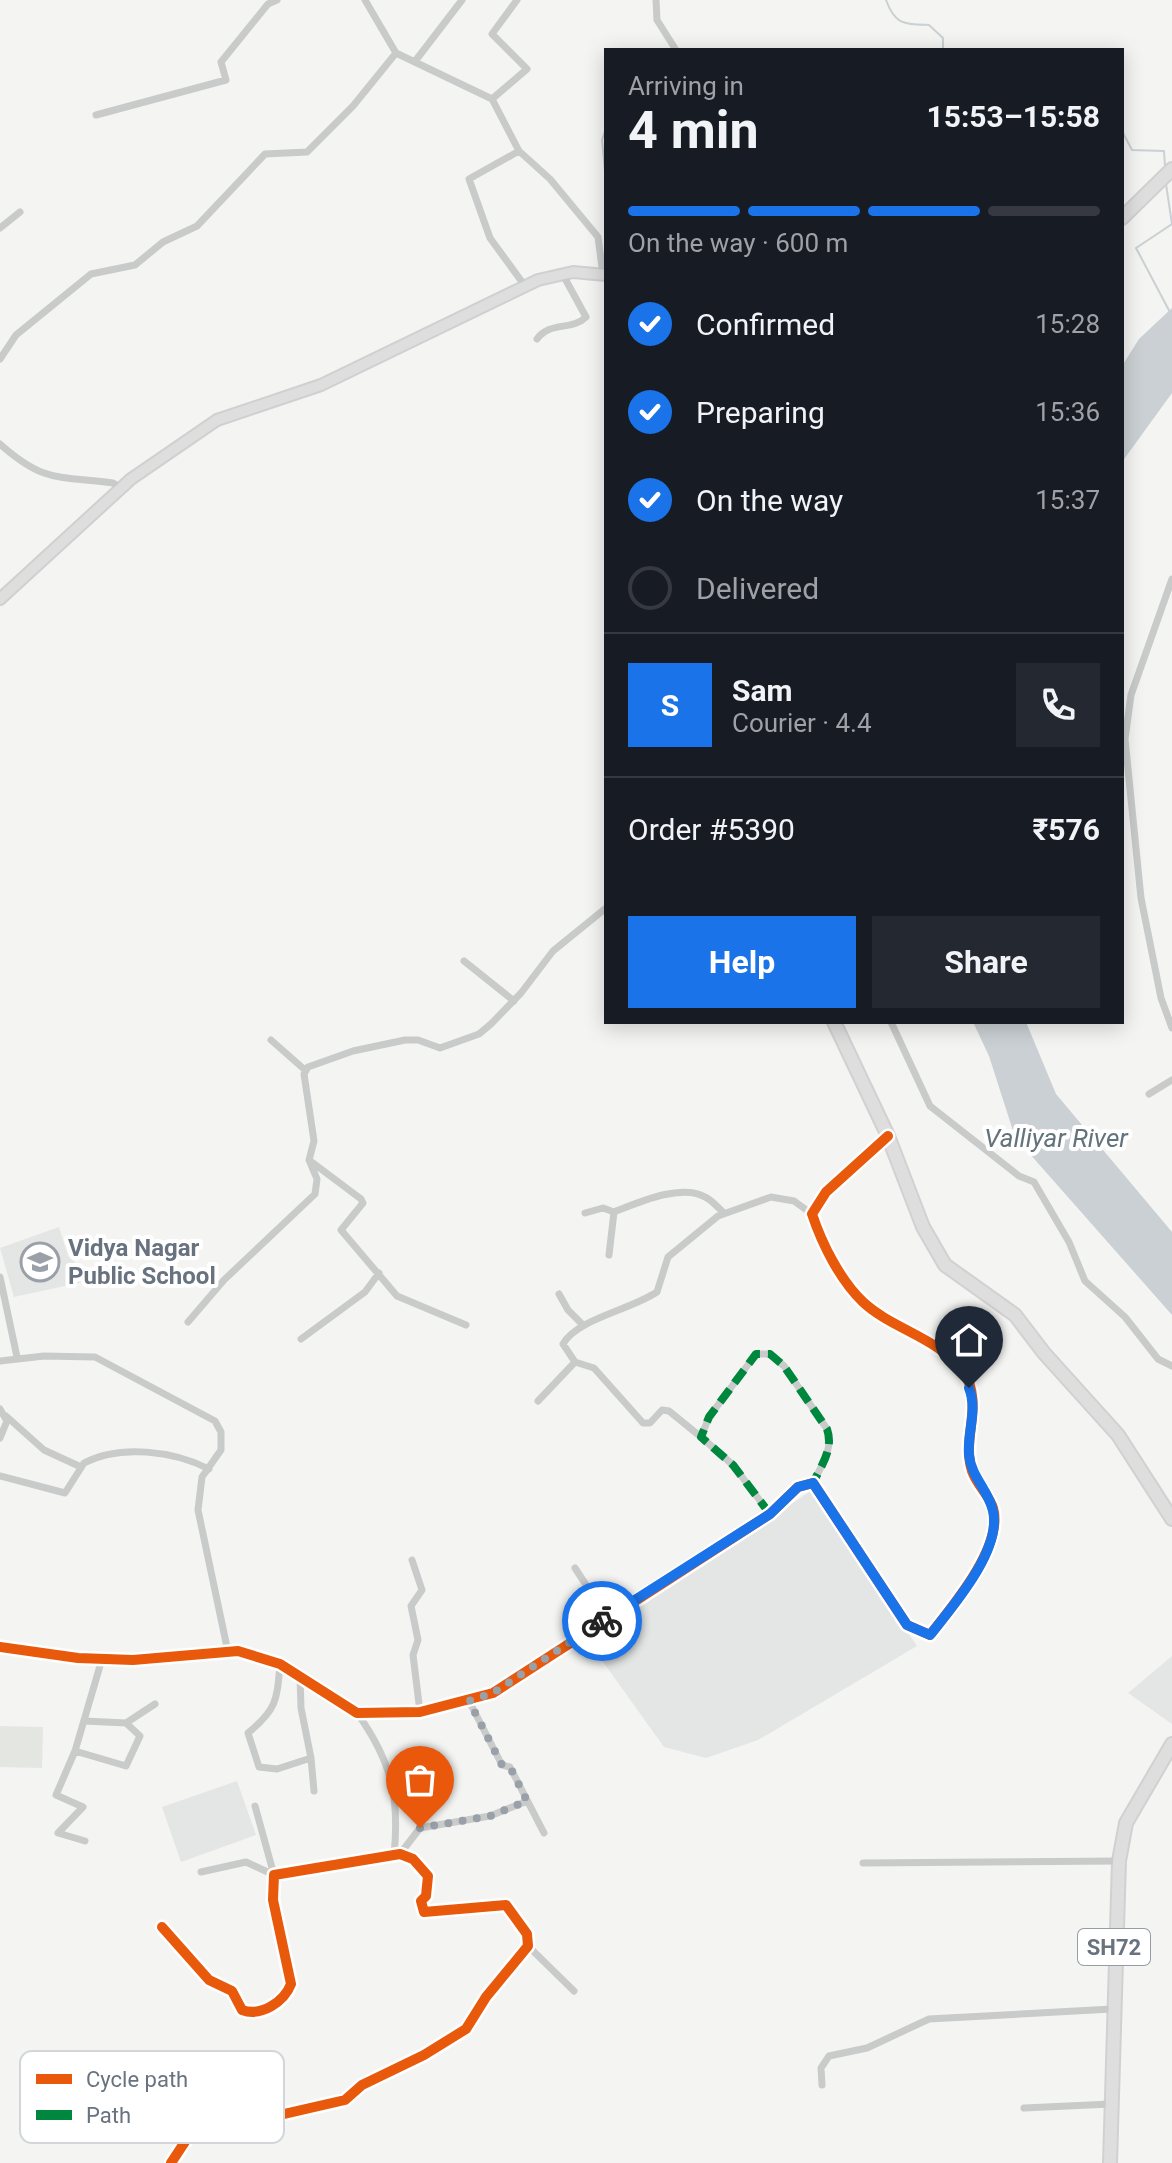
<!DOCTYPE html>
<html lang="en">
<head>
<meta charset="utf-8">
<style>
	body { margin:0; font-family:Roboto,sans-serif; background:#242831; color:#f1f3f6; height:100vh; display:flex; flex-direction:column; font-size:30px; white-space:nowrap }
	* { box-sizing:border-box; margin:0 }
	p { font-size:26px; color:#9ea1a6 }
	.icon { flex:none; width:44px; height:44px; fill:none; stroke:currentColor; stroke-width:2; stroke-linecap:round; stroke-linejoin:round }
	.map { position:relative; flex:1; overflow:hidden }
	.details { position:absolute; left:604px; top:48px; width:520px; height:976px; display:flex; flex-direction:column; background:#171b24; border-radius:0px; box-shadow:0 4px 20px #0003 }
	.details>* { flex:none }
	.pin { position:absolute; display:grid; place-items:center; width:68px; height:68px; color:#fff; margin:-82px -34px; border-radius:50% 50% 50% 0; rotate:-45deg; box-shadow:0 0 8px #0007 }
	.pin .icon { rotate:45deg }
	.courier { position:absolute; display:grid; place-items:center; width:80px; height:80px; margin:-40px; border:6px solid #1a73e8; border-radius:50%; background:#fff; color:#222; box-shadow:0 2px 10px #0007 }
	.head em { font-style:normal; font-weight:700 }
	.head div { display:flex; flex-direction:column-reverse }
	.head { display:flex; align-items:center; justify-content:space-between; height:136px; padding:0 24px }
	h1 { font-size:52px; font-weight:700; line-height:60px }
	.bar { display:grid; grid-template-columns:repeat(4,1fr); gap:12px 8px; align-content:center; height:96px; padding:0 24px }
	.bar i { height:10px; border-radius:6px; background:#363941 }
	.bar .active { background:#1a73e8 }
	.bar p { grid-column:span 4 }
	.line { display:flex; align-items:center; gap:20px; padding:0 24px; border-top:2px solid #363941 }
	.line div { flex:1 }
	.round { display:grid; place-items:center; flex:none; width:84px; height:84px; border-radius:0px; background:#242831 }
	ol { padding:0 24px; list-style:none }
	li { display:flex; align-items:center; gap:24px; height:88px }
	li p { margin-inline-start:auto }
	li .icon { padding:8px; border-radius:50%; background:#1a73e8; color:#fff; stroke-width:4 }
	li:last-child { color:#9ea1a6 }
	li i { width:44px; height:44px; border:4px solid #363941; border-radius:50% }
	.action { display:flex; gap:16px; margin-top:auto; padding:16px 24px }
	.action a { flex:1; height:92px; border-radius:0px; background:#1a73e8; color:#fff; font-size:32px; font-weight:700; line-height:92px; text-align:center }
	.action a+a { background:#242831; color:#f1f3f6 }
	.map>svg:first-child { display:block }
	.built { fill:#e4e5e5 }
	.green { fill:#e4e6e1 }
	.water { fill:#cad0d3 }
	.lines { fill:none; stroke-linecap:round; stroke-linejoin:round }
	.stream { stroke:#cad0d3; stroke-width:2 }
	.secondary-casing { stroke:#d0d0d1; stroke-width:14 }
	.primary-casing { stroke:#d1d1d2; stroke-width:16 }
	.street { stroke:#c9caca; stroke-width:7 }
	.secondary { stroke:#dededf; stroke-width:10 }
	.primary { stroke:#dededf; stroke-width:12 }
	.quiet { stroke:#00873e; stroke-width:8; stroke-dasharray:16 8; stroke-linecap:butt }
	.cycleway-casing { stroke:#fff; stroke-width:15 }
	.cycleway { stroke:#e8590c; stroke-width:10 }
	.done { stroke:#99a0a8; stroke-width:8; stroke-dasharray:0 14.4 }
	.route { stroke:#1a73e8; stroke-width:10 }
	.labels { text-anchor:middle; stroke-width:8; stroke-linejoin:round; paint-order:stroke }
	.shield { fill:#fff; stroke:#959da5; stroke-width:2 }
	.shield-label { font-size:22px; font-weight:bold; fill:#68737f }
	.poi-label { font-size:24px; font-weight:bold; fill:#68737f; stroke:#fff; text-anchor:start }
	.water-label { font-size:26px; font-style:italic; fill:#63737b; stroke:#fff }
	.key { fill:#fff; stroke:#d2d5d9; stroke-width:2 }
	.key-label { font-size:22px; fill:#68737f }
</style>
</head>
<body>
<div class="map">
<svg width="1172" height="2163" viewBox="0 0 1172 2163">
	<rect width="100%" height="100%" fill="#f4f4f3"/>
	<path class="built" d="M59,1227L68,1256L89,1276L83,1282L14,1297L0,1248Z
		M812,1490L917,1646L758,1740L706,1758L664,1747L588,1641Z
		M1172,1656V1724L1128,1693Z
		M237,1781L256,1835L181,1862L162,1807Z"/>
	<path class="green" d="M46,1237L51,1250L38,1256L36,1267L28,1271V1281L24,1283L16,1252L19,1246Z
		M0,1726L43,1727L42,1768L0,1767Z"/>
	<path class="water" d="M1172,308V393L1122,462V366L1139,339Z
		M973,1022H1026L1056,1094L1172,1232V1315L1015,1137L989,1056Z"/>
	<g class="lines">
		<path class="stream" d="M886,0C895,25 904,24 929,25L943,38V50
			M606,128L602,140L606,181
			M1122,131L1132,150L1164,151L1165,166
			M1166,184L1172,224L1136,248L1172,316"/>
		<defs>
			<path id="secondary" d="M0,599L131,479L217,420L321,385L538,280L573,272L606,275
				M0,1647L78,1658L133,1660L238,1651L280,1664L357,1713L420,1712L493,1693L770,1514L798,1487L813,1483L907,1625L930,1635C952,1607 1004,1546 993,1508C989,1495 977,1485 972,1471C961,1437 985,1404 963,1371C939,1338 892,1329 863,1302C840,1280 822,1244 812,1214L826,1192L888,1136"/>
			<path id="primary" d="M1122,218L1172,169
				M834,1022L888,1136L923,1227L945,1265L1015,1315L1044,1353L1118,1435L1172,1519
				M1110,2163L1119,1861L1126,1823L1172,1744"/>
		</defs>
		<use href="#secondary" class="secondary-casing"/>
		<use href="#primary" class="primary-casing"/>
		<path class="street" d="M365,0L396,53
			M517,0L492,34L527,69L492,99L519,151L550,179L598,237L603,275
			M656,0L657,20L676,50
			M416,60L462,0
			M96,115L226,80L221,62L268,4L277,0
			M519,151L469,179L490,238L525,286
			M0,228L20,212
			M537,339C550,321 572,331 586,317L562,273
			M0,359L16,335L91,274L135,265L163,242L197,226L265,154L307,152L353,106L396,53L492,99
			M0,444C44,483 58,476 113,483L121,488
			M1172,579L1131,695L1125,739L1141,898L1161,998L1172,1028
			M464,961L514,1001
			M891,1022L930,1106L1019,1176L1034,1182L1069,1242L1085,1281L1125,1317L1158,1359L1172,1366
			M271,1040L305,1070
			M1149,1094L1172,1080
			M309,1160L361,1199L363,1203L341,1230L397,1296L466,1325
			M585,1213L603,1208L614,1212
			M609,1255L614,1212C637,1203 681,1183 705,1197C712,1200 718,1208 724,1213
			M0,1277L17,1357
			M559,1294L568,1310L583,1325
			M188,1322L224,1280L315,1194L317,1179L309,1160L314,1141L304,1074L308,1067L353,1051L405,1040H418L440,1048L479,1034L491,1024L521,993L553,951L606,908
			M301,1339L365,1292L379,1273
			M0,1361L44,1356L95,1357L215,1421L221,1432V1450L202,1477L198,1510L228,1652
			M575,1362L594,1368L643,1423H650L662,1410L669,1411L701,1437
			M538,1401L575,1362L563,1344C577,1319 630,1310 657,1292L668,1257L718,1216L771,1197L794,1201L812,1214
			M0,1409L7,1421L0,1438
			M6,1416L44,1450L81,1467
			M0,1476L65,1493L84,1463C120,1444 174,1451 209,1469
			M770,1514L733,1465L701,1437L709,1417L756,1354H770L784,1366L827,1429C834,1449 821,1466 813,1483
			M412,1560L422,1590L411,1606L418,1640L413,1655L420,1712
			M575,1568L607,1617
			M280,1664C277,1700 277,1709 248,1733L259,1767L277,1769L311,1758L301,1708L300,1676
			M469,1701L502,1765L510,1767L544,1833
			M357,1713C391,1760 400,1797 394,1855
			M126,1723L155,1704
			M75,1751L126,1766L140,1736L126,1723L84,1721
			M311,1758L314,1791
			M255,1806L274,1875
			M85,1841L58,1833L83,1807L56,1795L75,1751L102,1659
			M400,1854L420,1828L490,1816L527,1801
			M863,1863L1119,1861
			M201,1872L246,1862L274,1875
			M162,1927L209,1980L232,1991L242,2010C261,2017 284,2002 291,1984L273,1900L274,1875L400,1854L413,1859L428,1876L426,1896L421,1901L424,1912L506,1905L527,1934L528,1946L486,1997L466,2029L424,2055L362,2085L345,2100L236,2125H196L171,2163
			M528,1946L574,1991
			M822,2085L821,2068L829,2056L867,2048L929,2019L1112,2009
			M1024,2108L1111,2104"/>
		<use href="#secondary" class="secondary"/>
		<use href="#primary" class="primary"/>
		<path class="quiet" d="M770,1514L733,1465L701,1437L709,1417L756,1354H770L784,1366L827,1429C834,1449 821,1466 813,1483"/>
		<defs>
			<path id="cycleway" d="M0,1647L78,1658L133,1660L238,1651L280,1664L357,1713L420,1712L493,1693L770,1514L798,1487L813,1483L907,1625L930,1635C952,1607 1004,1546 993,1508C989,1495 977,1485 972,1471C961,1437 985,1404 963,1371C939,1338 892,1329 863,1302C840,1280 822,1244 812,1214L826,1192L888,1136
				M162,1927L209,1980L232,1991L242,2010C261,2017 284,2002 291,1984L273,1900L274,1875L400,1854L413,1859L428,1876L426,1896L421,1901L424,1912L506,1905L527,1934L528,1946L486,1997L466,2029L424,2055L362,2085L345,2100L236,2125H196L171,2163"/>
		</defs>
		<use href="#cycleway" class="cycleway-casing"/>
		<use href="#cycleway" class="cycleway"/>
	</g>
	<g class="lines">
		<path class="done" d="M420,1828L490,1816L527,1801L510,1767L502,1765L469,1701L493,1693L602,1621"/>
		<path class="route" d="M602,1621L770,1514L798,1487L813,1483L907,1625L930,1635C953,1606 1002,1550 993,1511C989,1491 971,1477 969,1455C967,1431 978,1411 969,1388"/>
	</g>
	<defs>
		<symbol id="school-ring" viewBox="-11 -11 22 22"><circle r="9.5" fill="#fff" stroke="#99a0a8" stroke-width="1.5"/><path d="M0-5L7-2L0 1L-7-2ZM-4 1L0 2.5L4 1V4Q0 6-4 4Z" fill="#99a0a8"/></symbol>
	</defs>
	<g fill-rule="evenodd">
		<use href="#school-ring" x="18" y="1240" width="44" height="44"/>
	</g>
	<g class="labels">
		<rect class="shield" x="1078" y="1929" width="72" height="36" rx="6"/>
		<g class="shield-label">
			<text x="1114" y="1955">SH72</text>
		</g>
		<g class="poi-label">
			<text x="68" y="1256">Vidya Nagar<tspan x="68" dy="28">Public School</tspan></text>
		</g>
		<g class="water-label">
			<text x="1056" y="1147">Valliyar River</text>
		</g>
	</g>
	<rect x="20" y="2051" width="264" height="92" rx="12" class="key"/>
	<rect x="36" y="2074" width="36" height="10" fill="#e8590c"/>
	<rect x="36" y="2110" width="36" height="10" fill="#00873e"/>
	<g class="key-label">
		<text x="86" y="2087">Cycle path</text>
		<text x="86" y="2123">Path</text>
	</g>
</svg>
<div class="pin" style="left:420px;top:1828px;background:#ea580c"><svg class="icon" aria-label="bag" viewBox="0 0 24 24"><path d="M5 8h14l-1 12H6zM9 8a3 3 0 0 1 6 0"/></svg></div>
<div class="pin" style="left:969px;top:1388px;background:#1f2937"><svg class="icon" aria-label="home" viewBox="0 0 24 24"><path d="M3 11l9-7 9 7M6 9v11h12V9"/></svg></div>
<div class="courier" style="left:602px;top:1621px"><svg class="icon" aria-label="bike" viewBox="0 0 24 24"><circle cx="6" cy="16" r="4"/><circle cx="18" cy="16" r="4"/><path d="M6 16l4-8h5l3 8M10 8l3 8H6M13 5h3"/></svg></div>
<section class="details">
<div class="head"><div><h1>4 min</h1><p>Arriving in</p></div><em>15:53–15:58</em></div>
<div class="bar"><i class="active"></i><i class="active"></i><i class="active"></i><i></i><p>On the way · 600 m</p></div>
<ol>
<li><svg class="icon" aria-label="check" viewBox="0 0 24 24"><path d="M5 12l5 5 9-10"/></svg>Confirmed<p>15:28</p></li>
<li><svg class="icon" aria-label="check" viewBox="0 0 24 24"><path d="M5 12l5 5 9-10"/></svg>Preparing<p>15:36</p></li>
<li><svg class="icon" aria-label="check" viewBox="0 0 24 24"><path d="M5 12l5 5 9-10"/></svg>On the way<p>15:37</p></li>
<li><i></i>Delivered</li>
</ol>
<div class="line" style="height:144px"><b class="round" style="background:#1a73e8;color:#fff">S</b><div><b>Sam</b><p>Courier · 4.4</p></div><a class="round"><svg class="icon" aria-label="phone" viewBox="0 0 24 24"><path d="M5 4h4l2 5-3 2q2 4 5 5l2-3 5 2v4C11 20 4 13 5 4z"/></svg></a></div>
<div class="line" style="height:104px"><div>Order #5390</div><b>₹576</b></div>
<div class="action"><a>Help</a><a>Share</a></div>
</section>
</div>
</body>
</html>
